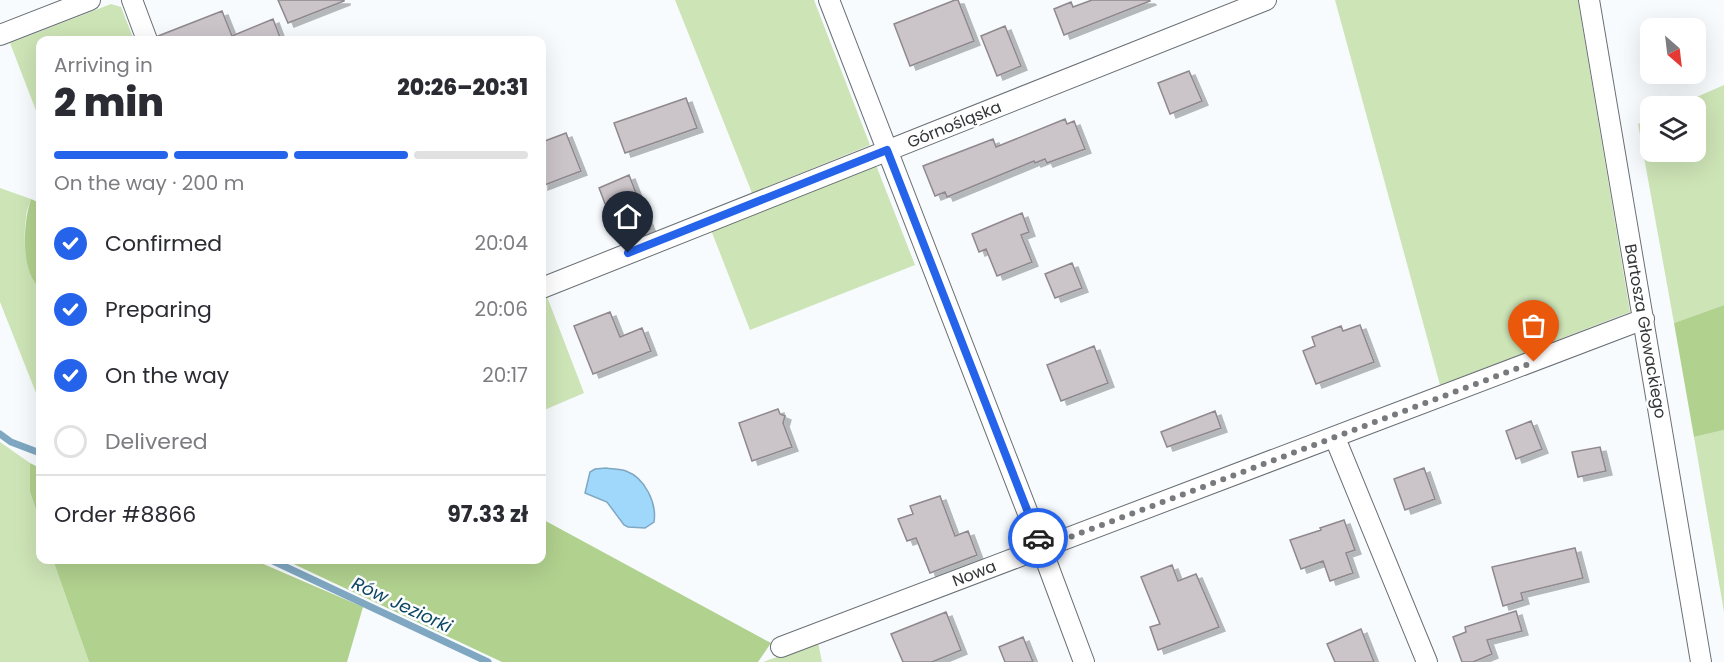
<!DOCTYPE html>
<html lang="en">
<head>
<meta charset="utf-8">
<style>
	body { margin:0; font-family:Poppins,sans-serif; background:#f2f2f3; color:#2b2b33; height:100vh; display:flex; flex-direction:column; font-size:22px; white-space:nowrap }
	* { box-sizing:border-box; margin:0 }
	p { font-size:20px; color:#7c7c81 }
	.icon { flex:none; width:33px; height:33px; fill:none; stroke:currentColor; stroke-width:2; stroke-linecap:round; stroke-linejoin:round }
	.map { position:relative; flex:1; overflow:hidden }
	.panel { position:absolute; left:36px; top:36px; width:510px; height:528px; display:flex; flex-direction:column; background:#fff; border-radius:12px; box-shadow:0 6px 24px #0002 }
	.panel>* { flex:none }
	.needle { width:39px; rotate:152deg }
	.controls { position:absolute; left:1640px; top:18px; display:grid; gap:12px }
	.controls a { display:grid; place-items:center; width:66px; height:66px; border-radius:12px; background:#fff; box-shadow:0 6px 24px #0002; font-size:30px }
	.pin { position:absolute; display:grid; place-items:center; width:51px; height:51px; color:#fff; margin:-62px -26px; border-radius:50% 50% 50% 0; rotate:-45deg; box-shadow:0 0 6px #0007 }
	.pin .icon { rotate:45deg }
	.courier { position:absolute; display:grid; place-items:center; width:60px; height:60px; margin:-30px; border:4px solid #2563eb; border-radius:50%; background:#fff; color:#222; box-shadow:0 2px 8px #0007 }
	.headline em { font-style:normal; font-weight:800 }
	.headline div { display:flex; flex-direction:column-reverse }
	.headline { display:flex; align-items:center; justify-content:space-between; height:102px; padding:0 18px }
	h1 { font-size:39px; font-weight:800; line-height:45px }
	.bar { display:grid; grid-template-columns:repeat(4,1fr); gap:9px 6px; align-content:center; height:72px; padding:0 18px }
	.bar i { height:8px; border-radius:4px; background:#e1e1e2 }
	.bar .selected { background:#2563eb }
	.bar p { grid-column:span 4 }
	.line { display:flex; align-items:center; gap:15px; padding:0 18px; border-top:2px solid #e1e1e2 }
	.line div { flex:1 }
	ol { padding:0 18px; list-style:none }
	li { display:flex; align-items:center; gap:18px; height:66px }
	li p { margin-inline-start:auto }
	li .icon { padding:6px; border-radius:50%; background:#2563eb; color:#fff; stroke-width:4 }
	li:last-child { color:#7c7c81 }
	li i { width:33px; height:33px; border:3px solid #e1e1e2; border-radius:50% }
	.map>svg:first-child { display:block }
	.green { fill:#cde4b6 }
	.forest { fill:#b1d18e }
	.water { fill:#a0d8fc; stroke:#7fa7c1; stroke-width:1.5 }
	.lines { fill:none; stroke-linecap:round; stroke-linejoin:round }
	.stream { stroke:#7fa7c1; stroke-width:7 }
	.building { fill:#cbc4c9; stroke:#8f888d; stroke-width:1.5; filter:url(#shadow) }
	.minor-casing { stroke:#696f74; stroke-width:22 }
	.minor { stroke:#fff; stroke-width:20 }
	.done { stroke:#787a7d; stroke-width:6; stroke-dasharray:0 10.8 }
	.route { stroke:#2563eb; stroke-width:8 }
	.labels { text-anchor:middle; stroke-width:5; stroke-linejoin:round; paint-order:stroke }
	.street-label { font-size:16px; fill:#333537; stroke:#fff }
	.water-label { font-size:18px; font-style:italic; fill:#0e4866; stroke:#fff }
</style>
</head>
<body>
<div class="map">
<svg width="1724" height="662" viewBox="0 0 1724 662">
	<defs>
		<filter id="shadow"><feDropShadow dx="6" dy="4" stdDeviation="0" flood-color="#0004"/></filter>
	</defs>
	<rect width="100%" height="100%" fill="#f7fbfe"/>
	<path class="green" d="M675,0H814L870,145L752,193Z
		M1335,0H1578L1630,312L1440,385Z
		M111,4L121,7L134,40H40V121L10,43Z
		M1724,85V305L1674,323L1638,124L1650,118V152H1695V106H1676Z
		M876,165L915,265L750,330L711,230Z
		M0,188L31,199C29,205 26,211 26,217C23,238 24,275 40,289V403L0,302Z
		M546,294L584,393L542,411V296Z
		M1724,430V612L1694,437Z
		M0,442L30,463V492L40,522V560H53L89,662H0Z
		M818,642L822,662H763Z"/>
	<path class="forest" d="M31,199L40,203V289C20,271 23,223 31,199Z
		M1724,305V430L1694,437L1674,323Z
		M30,463L40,468V522L30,492Z
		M542,519L771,643L758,662H502L285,560H542Z
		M53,560H254L363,607L347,662H89Z"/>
	<path class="water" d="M606,468C612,469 620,469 626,471C645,478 657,503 654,522L645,528L628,527L624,525L607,502L585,493L590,472L595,469Z"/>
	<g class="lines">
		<path class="stream" d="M0,434L11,442L40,453
			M271,560L488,662"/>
	</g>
	<path class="building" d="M278,0H344V1L288,23Z
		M955,0H958L974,41L910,66L894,24Z
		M1092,0H1149L1150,1L1064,35L1054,9L1071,2L1073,7Z
		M222,11L232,36L273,19L281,40H159L158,36Z
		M1005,26L1021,66L997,76L981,36Z
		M1189,71L1202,101L1170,114L1158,83Z
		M686,98L697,128L625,153L614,123Z
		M1065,119L1067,124L1074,121L1085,149L1047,163L1045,159L1035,163L1034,161L947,197L945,192L935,196L923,166L993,139L996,147Z
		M566,133L581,171L542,186V142Z
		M629,175L650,229L619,240L599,188Z
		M1022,213L1029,232L1021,235L1032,262L997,276L986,249L979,252L972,234Z
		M1072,263L1082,288L1055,298L1045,274Z
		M610,312L620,337L642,328L651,351L593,374L574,326Z
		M1360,325L1374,362L1316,384L1303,351L1315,346L1312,337L1341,326L1343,331Z
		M1094,346L1108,383L1061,401L1047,365Z
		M778,409L780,414L785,416L783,423L792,447L752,461L739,423Z
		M1215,411L1221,428L1167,447L1161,432Z
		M1531,421L1542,449L1516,459L1506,431Z
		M1600,447L1606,471L1578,477L1572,452Z
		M1424,468L1435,499L1405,510L1394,479Z
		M940,496L955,536L968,531L977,555L930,573L916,538L907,541L898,519L913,514L910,506Z
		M1344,520L1355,550L1346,553L1353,573L1330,581L1323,561L1301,569L1290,540L1321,530L1320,528Z
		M1575,548L1583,578L1521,593L1523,600L1503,606L1492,567Z
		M1172,565L1178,581L1196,574L1219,627L1158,650L1150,627L1160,624L1141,577Z
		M1516,611L1522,631L1487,640L1492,654L1473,662H1462L1453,637L1466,632L1465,627Z
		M946,612L961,650L932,662H903L891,634Z
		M1361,629L1374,662H1335L1327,644Z
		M1023,637L1033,662H1005L999,647Z"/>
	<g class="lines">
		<defs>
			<path id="minor" d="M132,0L147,40
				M829,0L1041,547L1084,662
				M1589,0L1701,662
				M0,35L90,0
				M542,288L1266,0
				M1335,438L1427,662
				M781,647L1644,319"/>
		</defs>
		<use href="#minor" class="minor-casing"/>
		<use href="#minor" class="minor"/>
	</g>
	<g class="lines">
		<path class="done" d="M1038,538L1041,548L1534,362"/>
		<path class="route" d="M628,253L887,150L1038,538"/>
	</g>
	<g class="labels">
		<g class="street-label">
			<text transform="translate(954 124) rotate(-22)" y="6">Górnośląska</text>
			<text transform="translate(1646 331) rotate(80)" y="6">Bartosza Głowackiego</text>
			<text transform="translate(974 573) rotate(-21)" y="6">Nowa</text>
		</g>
		<g class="water-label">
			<text transform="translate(402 605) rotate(25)" y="6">Rów Jeziorki</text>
		</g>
	</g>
</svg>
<div class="controls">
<a><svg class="needle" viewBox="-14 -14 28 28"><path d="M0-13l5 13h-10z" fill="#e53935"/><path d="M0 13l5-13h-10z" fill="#7c7c81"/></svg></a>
<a><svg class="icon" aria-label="layers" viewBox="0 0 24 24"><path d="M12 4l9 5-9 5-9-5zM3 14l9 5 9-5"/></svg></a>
</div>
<div class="pin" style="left:1534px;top:362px;background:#ea580c"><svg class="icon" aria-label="bag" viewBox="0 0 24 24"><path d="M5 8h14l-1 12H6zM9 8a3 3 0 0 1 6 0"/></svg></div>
<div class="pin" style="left:628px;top:253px;background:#1f2937"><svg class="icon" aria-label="home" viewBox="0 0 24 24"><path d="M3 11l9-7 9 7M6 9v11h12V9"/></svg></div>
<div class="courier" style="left:1038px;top:538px"><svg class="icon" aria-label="car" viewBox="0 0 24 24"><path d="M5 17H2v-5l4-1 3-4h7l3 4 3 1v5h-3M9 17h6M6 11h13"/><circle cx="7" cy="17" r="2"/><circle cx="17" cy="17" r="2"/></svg></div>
<section class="panel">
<div class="headline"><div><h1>2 min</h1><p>Arriving in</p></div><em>20:26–20:31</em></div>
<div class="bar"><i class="selected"></i><i class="selected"></i><i class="selected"></i><i></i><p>On the way · 200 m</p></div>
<ol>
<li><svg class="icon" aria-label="check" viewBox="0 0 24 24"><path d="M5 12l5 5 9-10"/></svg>Confirmed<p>20:04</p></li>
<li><svg class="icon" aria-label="check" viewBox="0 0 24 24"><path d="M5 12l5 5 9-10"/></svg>Preparing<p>20:06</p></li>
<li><svg class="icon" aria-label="check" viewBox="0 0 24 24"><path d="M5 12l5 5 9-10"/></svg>On the way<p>20:17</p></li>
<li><i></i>Delivered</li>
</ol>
<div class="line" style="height:78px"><div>Order #8866</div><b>97.33 zł</b></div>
</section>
</div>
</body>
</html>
